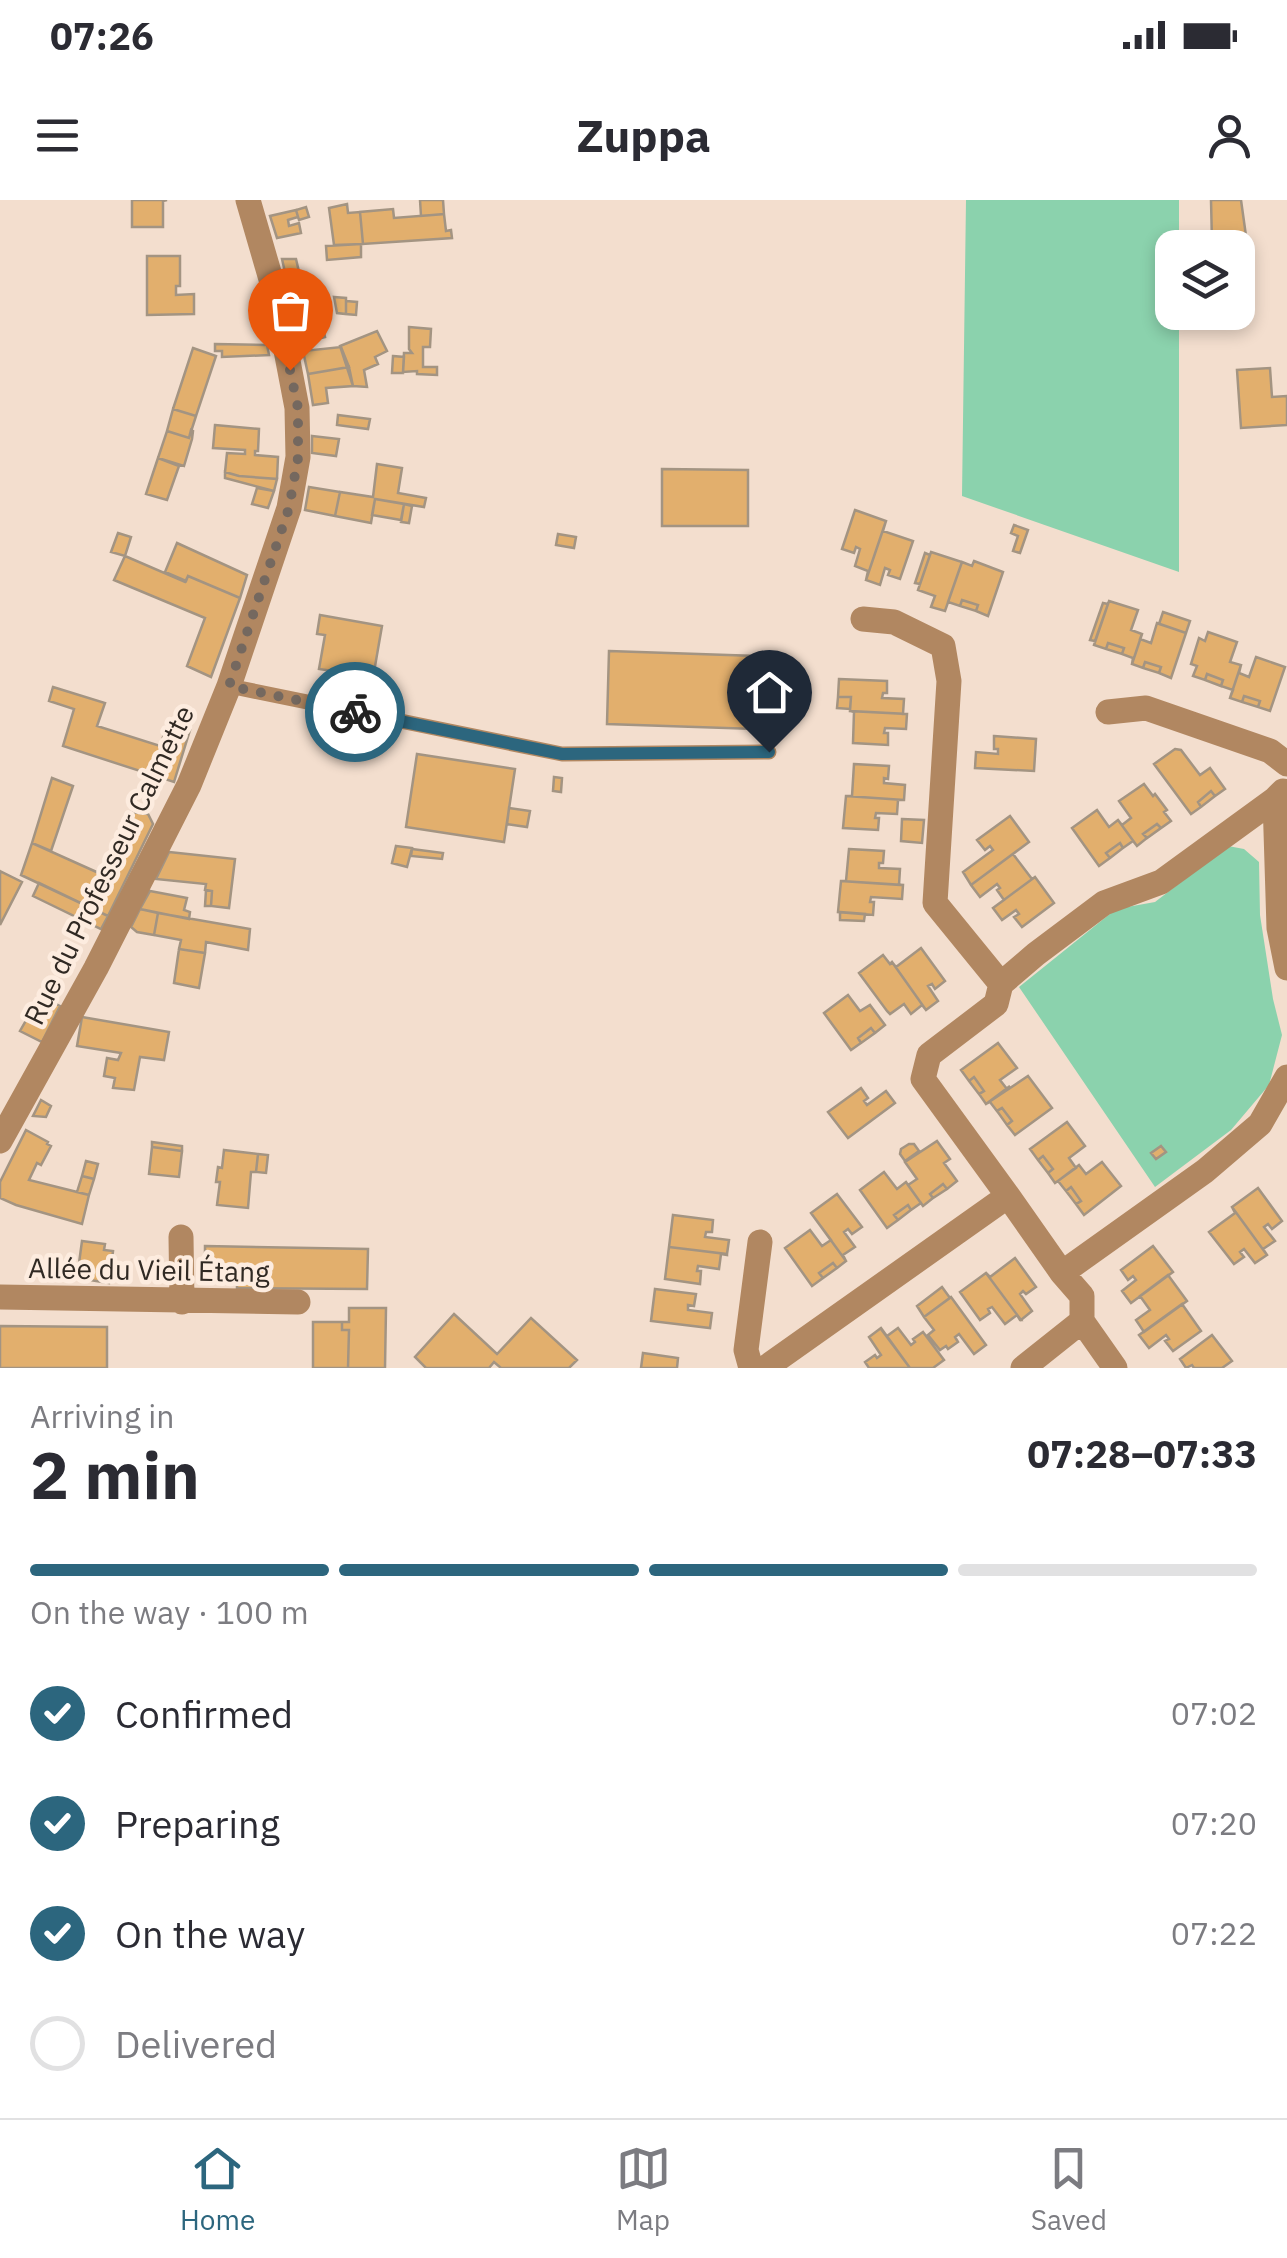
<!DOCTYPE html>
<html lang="en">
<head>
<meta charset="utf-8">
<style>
	body { margin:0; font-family:"IBM Plex Sans",sans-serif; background:#f7f7f7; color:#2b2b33; height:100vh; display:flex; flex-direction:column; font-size:38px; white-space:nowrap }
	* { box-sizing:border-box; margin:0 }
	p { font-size:32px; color:#7c7c81 }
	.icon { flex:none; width:55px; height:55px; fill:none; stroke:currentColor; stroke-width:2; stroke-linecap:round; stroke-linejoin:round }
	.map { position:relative; height:1168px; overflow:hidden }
	.drawer { display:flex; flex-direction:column; background:#fff; flex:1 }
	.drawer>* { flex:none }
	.controls { position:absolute; left:1155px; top:30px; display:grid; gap:20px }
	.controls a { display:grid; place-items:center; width:100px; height:100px; border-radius:20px; background:#fff; box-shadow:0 5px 15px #0003; font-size:50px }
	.pin { position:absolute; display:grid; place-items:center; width:85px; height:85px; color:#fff; margin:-102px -42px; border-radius:50% 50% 50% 0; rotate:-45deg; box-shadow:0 0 10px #0007 }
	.pin .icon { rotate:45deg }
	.courier { position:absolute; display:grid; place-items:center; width:100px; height:100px; margin:-50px; border:8px solid #2c667e; border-radius:50%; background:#fff; color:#222; box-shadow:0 2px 12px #0007 }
	.headline em { font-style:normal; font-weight:700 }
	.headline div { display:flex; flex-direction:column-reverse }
	.headline { display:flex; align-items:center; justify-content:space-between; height:170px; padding:0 30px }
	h1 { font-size:65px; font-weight:700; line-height:75px }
	.bar { display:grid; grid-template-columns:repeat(4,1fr); gap:15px 10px; align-content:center; height:120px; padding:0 30px }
	.bar i { height:12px; border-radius:8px; background:#e1e1e2 }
	.bar .selected { background:#2c667e }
	.bar p { grid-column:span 4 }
	ol { padding:0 30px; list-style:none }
	li { display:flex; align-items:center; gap:30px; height:110px }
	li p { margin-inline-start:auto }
	li .icon { padding:10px; border-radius:50%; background:#2c667e; color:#fff; stroke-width:4 }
	li:last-child { color:#7c7c81 }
	li i { width:55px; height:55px; border:5px solid #e1e1e2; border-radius:50% }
	.status { display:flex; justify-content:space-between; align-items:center; height:70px; padding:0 50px; background:#fff; direction:ltr }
	.status svg { height:28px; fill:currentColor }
	header { display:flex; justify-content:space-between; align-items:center; height:130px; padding:0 30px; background:#fff; font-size:45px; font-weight:700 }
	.menu { display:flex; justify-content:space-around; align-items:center; height:140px; border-top:2px solid #e1e1e2; background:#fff; font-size:28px; color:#7c7c81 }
	.menu a { display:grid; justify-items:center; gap:5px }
	.menu .selected { color:#2c667e }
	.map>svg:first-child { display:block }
	.green { fill:#8bd2ad }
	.building { fill:#e2af6d; stroke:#a39482; stroke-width:2.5 }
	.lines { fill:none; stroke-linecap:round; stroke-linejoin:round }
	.service { stroke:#b18761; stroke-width:15 }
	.minor { stroke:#b18761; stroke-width:25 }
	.done { stroke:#74685f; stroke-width:10; stroke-dasharray:0 18 }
	.route { stroke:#2c667e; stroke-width:12 }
	.labels { text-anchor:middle; stroke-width:9; stroke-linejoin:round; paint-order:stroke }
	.street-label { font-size:28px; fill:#302923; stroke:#fdecdf }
</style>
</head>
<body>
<div class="status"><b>07:26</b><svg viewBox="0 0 49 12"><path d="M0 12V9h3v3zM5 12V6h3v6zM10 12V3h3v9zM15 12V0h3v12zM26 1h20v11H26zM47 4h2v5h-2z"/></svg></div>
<header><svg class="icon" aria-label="menu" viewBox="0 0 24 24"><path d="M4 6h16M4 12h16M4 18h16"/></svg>Zuppa<svg class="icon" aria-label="person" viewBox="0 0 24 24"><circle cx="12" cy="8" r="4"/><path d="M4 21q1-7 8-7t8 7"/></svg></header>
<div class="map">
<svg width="1287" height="1168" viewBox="0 0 1287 1168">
	<rect width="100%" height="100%" fill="#f3dece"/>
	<path class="green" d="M966,0H1179V47L1172,48V112L1179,113V372L962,296Z
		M1228,646L1244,649L1259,662L1260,715L1273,799L1282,835L1269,885L1231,930L1155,987L1019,787L1116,709L1155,702Z"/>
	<path class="building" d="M132,0H167L163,1V27H132Z
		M420,0H443L444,14L421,16Z
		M1211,0H1241L1247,43H1212Z
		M347,4L348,13L360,12L363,44L334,45L329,8Z
		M306,7L309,17L299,20L296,10Z
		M393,9L394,18L444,14L446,31L451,30L452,38L363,44L360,12Z
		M296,10L298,17L288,20L289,26L299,23L301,33L277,38L270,16Z
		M361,44V57L327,60L326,46Z
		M147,56H180V86H176V95L194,94V114L147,115Z
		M282,59H296L303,89L315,86L325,137L301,143Z
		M334,97L346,98V114L337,113Z
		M346,101L357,102L356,115L346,114Z
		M409,127L431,129L430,147H423V167H437V175L417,174V171L403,172L404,153H412L409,149Z
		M377,131L387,151L375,157L378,164L364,170L367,187L353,186L340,146Z
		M215,144L267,145L269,155L222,157V151H215Z
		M341,147L349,167L308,174L303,151Z
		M193,148L216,156L196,216L173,209Z
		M393,156L404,157L403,173H392Z
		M349,167L353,186L326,188L328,203L313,205L308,174Z
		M1270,168L1272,197L1287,196V225L1241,228L1237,170Z
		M173,209L196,216L189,238L167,231Z
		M338,215L370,219L368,229L337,225Z
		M215,225L259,229L258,251H255V255L278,257L277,279L239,276L225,272L227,253L245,254V250L213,248Z
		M191,230L193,231L192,239L184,266L158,258L167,231L189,238Z
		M312,236L339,239L336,256L312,253Z
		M158,258L179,266L167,300L146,294Z
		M377,264L402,268L398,293L426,298L424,307L375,299L371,323L335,316L340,292L373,297Z
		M662,269L748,270V326H662Z
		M225,272L239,276L277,279L274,291L225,278Z
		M309,287L340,292L335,316L305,310Z
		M257,288L274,291L268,308L252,304Z
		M375,299L404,304L401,320L372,315Z
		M404,304L412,306L409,323L401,322Z
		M855,310L886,321L866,380L868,371L855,366L860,349L856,347L854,353L842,349Z
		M886,321L883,331L913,341L900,379L888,375L890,370L885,368L880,385L866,380Z
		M1014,325L1028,330L1020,353L1013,351L1018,336L1011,333Z
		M118,333L131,337L125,356L111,352Z
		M558,334L576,337L574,348L556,345Z
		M177,343L247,375L240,398L188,376L186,381L165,372Z
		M931,352L962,362L945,411L931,407L935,396L918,390Z
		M925,353L930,355L920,384L915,383Z
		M125,356L185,382L188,376L240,398L211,477L187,466L205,418L114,380Z
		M974,361L1003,372L988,416L976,411L978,405L962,400L960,406L948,402L962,362L972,366Z
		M962,400L978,405L976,411L960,406Z
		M1109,401L1138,410L1131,430L1142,434L1132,464L1133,458L1122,454L1124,448L1108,443L1106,449L1094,445Z
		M1103,403L1108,404L1095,441L1090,440Z
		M1163,412L1190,421L1186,433L1159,424Z
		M320,415L382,426L374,472L354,469L353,474L319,469L325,435L317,434Z
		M1157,423L1186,433L1171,478L1159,473L1161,467L1145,462L1143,468L1132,464L1142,434L1140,439L1151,443Z
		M1208,432L1237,442L1230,462L1241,465L1230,498L1233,490L1221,486L1223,480L1207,474L1205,480L1193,476L1197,466L1191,464L1199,438L1205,441Z
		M1108,443L1124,448L1122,454L1106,449Z
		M609,451L757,456L755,529L607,524Z
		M1256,457L1285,467L1270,511L1258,507L1260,501L1244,496L1242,502L1230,498L1241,465L1239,473L1249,477Z
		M1145,462L1161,467L1159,473L1143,468Z
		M1207,474L1223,480L1221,486L1205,480Z
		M839,479L887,481V493H883L882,498L904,499L903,514H907L850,511L851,497H838Z
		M53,487L105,503L97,526L160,546L168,522L190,530L174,582L63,546L74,509L49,501Z
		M1244,496L1260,501L1258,507L1242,502Z
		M838,497H851L850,509L837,508Z
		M850,511L907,514L906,529L885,528L884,533H888V545L853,543L854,512Z
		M994,536L1036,539L1034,571L975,568L976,552L998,554V549H994Z
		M1175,549L1181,550L1200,575L1210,568L1225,589L1215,596L1211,591L1198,602L1201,607L1191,614L1154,564Z
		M417,554L515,569L504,642L406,627Z
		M854,564L889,566L888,579L884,578V583L905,585L904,600L846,596H852Z
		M554,577L562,578L561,592L553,591Z
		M52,578L73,586L51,651L32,643Z
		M1144,584L1153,596L1155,594L1167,610L1164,612L1171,621L1161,628L1157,624L1143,634L1147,638L1137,646L1118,620L1122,625L1131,618L1119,601Z
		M1211,591L1215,596L1201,607L1198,602Z
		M846,596L904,600H898L897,614L876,613L875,618H879L878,630L843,628Z
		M509,608L530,611L527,627L507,624Z
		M1097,610L1109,627L1118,620L1137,646L1133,641L1123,648L1120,643L1106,653L1110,658L1099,666L1072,628Z
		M130,612L148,614L153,624L108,716L21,675L32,643L101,674Z
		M1010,616L1029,642L971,685L963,672L993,650L990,646L985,650L977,640Z
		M902,619L924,620L922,643L901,641Z
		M1157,624L1161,628L1147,638L1143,634Z
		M1029,642L1013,654L1032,679L1035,677L993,708L1004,700L997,690L1000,688L997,684L980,697L971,685Z
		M1120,643L1123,648L1110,658L1106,653Z
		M396,646L412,648L407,667L392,663Z
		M412,649L443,653L442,659L411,656Z
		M849,649L884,651L883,663H879V668L900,669L899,685L841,681H846Z
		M169,652L235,659L229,708L211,706L212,691L205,690L206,684L156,679Z
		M0,671L22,682L0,725Z
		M1035,677L1054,703L1022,727L1014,717L1019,714L1016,710L1002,720L993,708Z
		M841,681L903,685L902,699L871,697L870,702H874L873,715L838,712Z
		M39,683L108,716L101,729L33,696Z
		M206,690L212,691L211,706H205Z
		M150,691L187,698L184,710L190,712L189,719L140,709Z
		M140,709L158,713L154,735L137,732L131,727Z
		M840,712L865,714L864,721L840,720Z
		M158,713L250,729L248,750L206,742L205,753L179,749L181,740L154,735Z
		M921,748L945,781L935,789L932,784L928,786L938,801L926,810L892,762L896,767Z
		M179,749L205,753L199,788L174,783Z
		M883,755L890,764L892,762L926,810L922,805L911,814L904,804L890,814L887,811L859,773Z
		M848,795L860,811L870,805L885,825L875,833L871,828L858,838L861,843L851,850L824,813Z
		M40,796L60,806L42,842L20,831Z
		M82,817L169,832L164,860L140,857L134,890L113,888L115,878L104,876L107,858L118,860L121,853L77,846Z
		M871,828L875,833L861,843L858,838Z
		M998,843L1017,868L1000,880L1007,889L1010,886L986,904L979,894L984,891L974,877L969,881L961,870Z
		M1028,876L1052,908L1015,935L1007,925L1012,921L1002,908L997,911L990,902L986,904Z
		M974,877L984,891L979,894L969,881Z
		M861,888L868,898L864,901L867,905L886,891L895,903L848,938L828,912Z
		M41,900L51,906L46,917L33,916Z
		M1002,908L1012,921L1007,925L997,911Z
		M1067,922L1085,946L1069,958L1076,968L1055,983L1048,973L1053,969L1043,956L1038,960L1030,949Z
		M26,930L48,942L47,944L51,946L41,965L37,963L29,980L89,995L82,1024L16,1005L0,998V982Z
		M937,941L950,959L944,963L957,981L947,989L943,984L930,994L933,998L923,1006L908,985L917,979L905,962Z
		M152,942L182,946V951L152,947Z
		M909,944H914L919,951L905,961L900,954L901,949Z
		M1161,946L1166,952L1156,959L1151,953Z
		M152,947L182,951L179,977L149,974Z
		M224,950L258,954L256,972H251L248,1008L217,1005L220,982H216L218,967L222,968Z
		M258,954L268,955L266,973L256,972Z
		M1043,956L1053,969L1048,973L1038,960Z
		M86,961L98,964L94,979L82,976Z
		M1102,962L1121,986L1084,1015L1076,1004L1081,1001L1071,987L1066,991L1058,981L1079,965L1086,974Z
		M884,972L897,989L906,982L923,1006L921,1003L911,1010L908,1005L894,1015L898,1020L887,1028L860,990Z
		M82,976L94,979L89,995L77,992Z
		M943,984L947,989L933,998L930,994Z
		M1071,987L1081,1001L1076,1004L1066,991Z
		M1258,988L1282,1021L1272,1029L1268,1024L1264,1027L1275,1041L1263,1049L1267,1055L1232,1007Z
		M837,994L862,1027L852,1034L848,1029L844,1032L855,1047L843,1055L846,1061L811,1013Z
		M908,1005L911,1010L898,1020L894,1015Z
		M1232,1007L1267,1055L1255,1063L1244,1049L1240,1052L1244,1057L1234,1064L1209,1032L1235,1013Z
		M811,1013L846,1061L837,1068L833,1063L819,1073L823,1078L812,1086L785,1048L810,1030L822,1046L831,1040Z
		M673,1015L713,1020L712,1032H706L705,1037L729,1040L727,1054L669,1047Z
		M82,1041L105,1044L104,1050L113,1051L109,1083L77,1078Z
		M205,1046L368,1049L367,1089L237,1088V1080H205Z
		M1153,1046L1173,1072L1131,1103L1122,1091L1136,1080L1133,1076L1128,1080L1121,1070Z
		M669,1047L727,1054V1055L721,1054L719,1069L698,1066L697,1071H701L700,1084L665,1079Z
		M1015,1058L1036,1087L1026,1094L1023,1091L1020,1094L1032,1111L1021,1120L986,1073L990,1077Z
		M833,1063L837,1068L823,1078L819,1073Z
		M986,1073L1021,1120H1020L1017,1115L1005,1124L992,1107L988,1109L990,1113L980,1120L960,1092Z
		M1168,1075L1187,1101L1144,1132L1136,1120L1150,1110L1140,1096Z
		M942,1087L950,1098L924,1117L917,1106Z
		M655,1089L696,1094L694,1106L688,1105V1110L712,1113L710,1128L651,1121Z
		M951,1097L986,1145L974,1154L959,1134L955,1137L958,1142L948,1149L946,1146L940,1150L928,1135L934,1130L924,1117Z
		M1182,1104L1201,1131L1173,1151L1165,1141L1169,1139L1166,1135L1149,1148L1139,1135Z
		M349,1108H386L385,1168H348L349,1130H342V1122H349Z
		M454,1114L497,1154L531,1118L577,1160L569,1168H501L494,1162L489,1168H426L415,1157Z
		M313,1122H342V1130H349L348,1168H313Z
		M0,1126L107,1127V1168H0Z
		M881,1128L910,1168H869L865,1162L875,1155L877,1158L881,1155L869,1137Z
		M881,1129L887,1136L898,1128L911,1145L915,1142L913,1139L923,1132L944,1160L933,1168H910Z
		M1212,1135L1232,1161L1222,1168H1194L1192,1165L1186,1168L1180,1159Z
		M643,1153L678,1158L677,1168H641Z"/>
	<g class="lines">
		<path class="service" d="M229,486L562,554L769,552"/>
		<path class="minor" d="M863,419L894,422L943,446L949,481L935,703L1001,784
			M1108,512L1146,508L1270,551L1287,564
			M1283,591L1275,599L1279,728L1287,768
			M0,941L96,768L189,585L229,486L289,308L298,257L297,208L275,93L248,0
			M1008,996L923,879L929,855L996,804L1001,784L1036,754L1104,703L1161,682L1275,599
			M181,1037L182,1102
			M1062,1073L1082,1096V1121L1115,1168
			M0,1097L298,1102
			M751,1168L746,1150L760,1042
			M765,1168L1008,996L1062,1073L1205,971L1260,924L1287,877
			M1023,1168L1082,1121"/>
	</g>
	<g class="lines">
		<path class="done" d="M290,170L298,208V258L289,308L229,486L355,512"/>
		<path class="route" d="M355,512L562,554L769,552"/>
	</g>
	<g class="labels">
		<g class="street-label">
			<text transform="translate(109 665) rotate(-64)" y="10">Rue du Professeur Calmette</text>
			<text transform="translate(149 1070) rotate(1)" y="10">Allée du Vieil Étang</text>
		</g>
	</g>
</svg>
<div class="controls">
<a><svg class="icon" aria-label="layers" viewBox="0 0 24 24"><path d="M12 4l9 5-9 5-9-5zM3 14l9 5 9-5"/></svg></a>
</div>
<div class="pin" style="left:290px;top:170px;background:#ea580c"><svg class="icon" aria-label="bag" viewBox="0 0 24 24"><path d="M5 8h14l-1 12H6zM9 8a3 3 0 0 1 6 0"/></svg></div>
<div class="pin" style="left:769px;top:552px;background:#1f2937"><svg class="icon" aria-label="home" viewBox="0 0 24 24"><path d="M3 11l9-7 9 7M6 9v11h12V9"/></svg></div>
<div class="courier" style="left:355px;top:512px"><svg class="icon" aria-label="bike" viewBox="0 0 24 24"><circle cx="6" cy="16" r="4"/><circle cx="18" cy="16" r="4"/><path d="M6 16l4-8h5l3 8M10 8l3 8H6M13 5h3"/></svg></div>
</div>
<section class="drawer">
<div class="headline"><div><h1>2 min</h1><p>Arriving in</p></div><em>07:28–07:33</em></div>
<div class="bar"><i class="selected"></i><i class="selected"></i><i class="selected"></i><i></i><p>On the way · 100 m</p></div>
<ol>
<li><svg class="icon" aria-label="check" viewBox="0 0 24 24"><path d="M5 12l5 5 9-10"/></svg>Confirmed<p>07:02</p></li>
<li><svg class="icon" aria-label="check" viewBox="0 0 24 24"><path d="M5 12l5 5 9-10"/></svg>Preparing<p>07:20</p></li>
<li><svg class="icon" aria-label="check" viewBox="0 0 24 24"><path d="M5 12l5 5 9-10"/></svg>On the way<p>07:22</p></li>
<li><i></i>Delivered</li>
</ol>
</section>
<nav class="menu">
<a class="selected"><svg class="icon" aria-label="home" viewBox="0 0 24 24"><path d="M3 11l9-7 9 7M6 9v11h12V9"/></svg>Home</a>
<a><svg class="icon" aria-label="map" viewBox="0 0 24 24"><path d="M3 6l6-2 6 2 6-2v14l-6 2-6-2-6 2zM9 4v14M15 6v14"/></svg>Map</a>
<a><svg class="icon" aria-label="saved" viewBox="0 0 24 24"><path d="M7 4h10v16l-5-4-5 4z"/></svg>Saved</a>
</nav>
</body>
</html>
